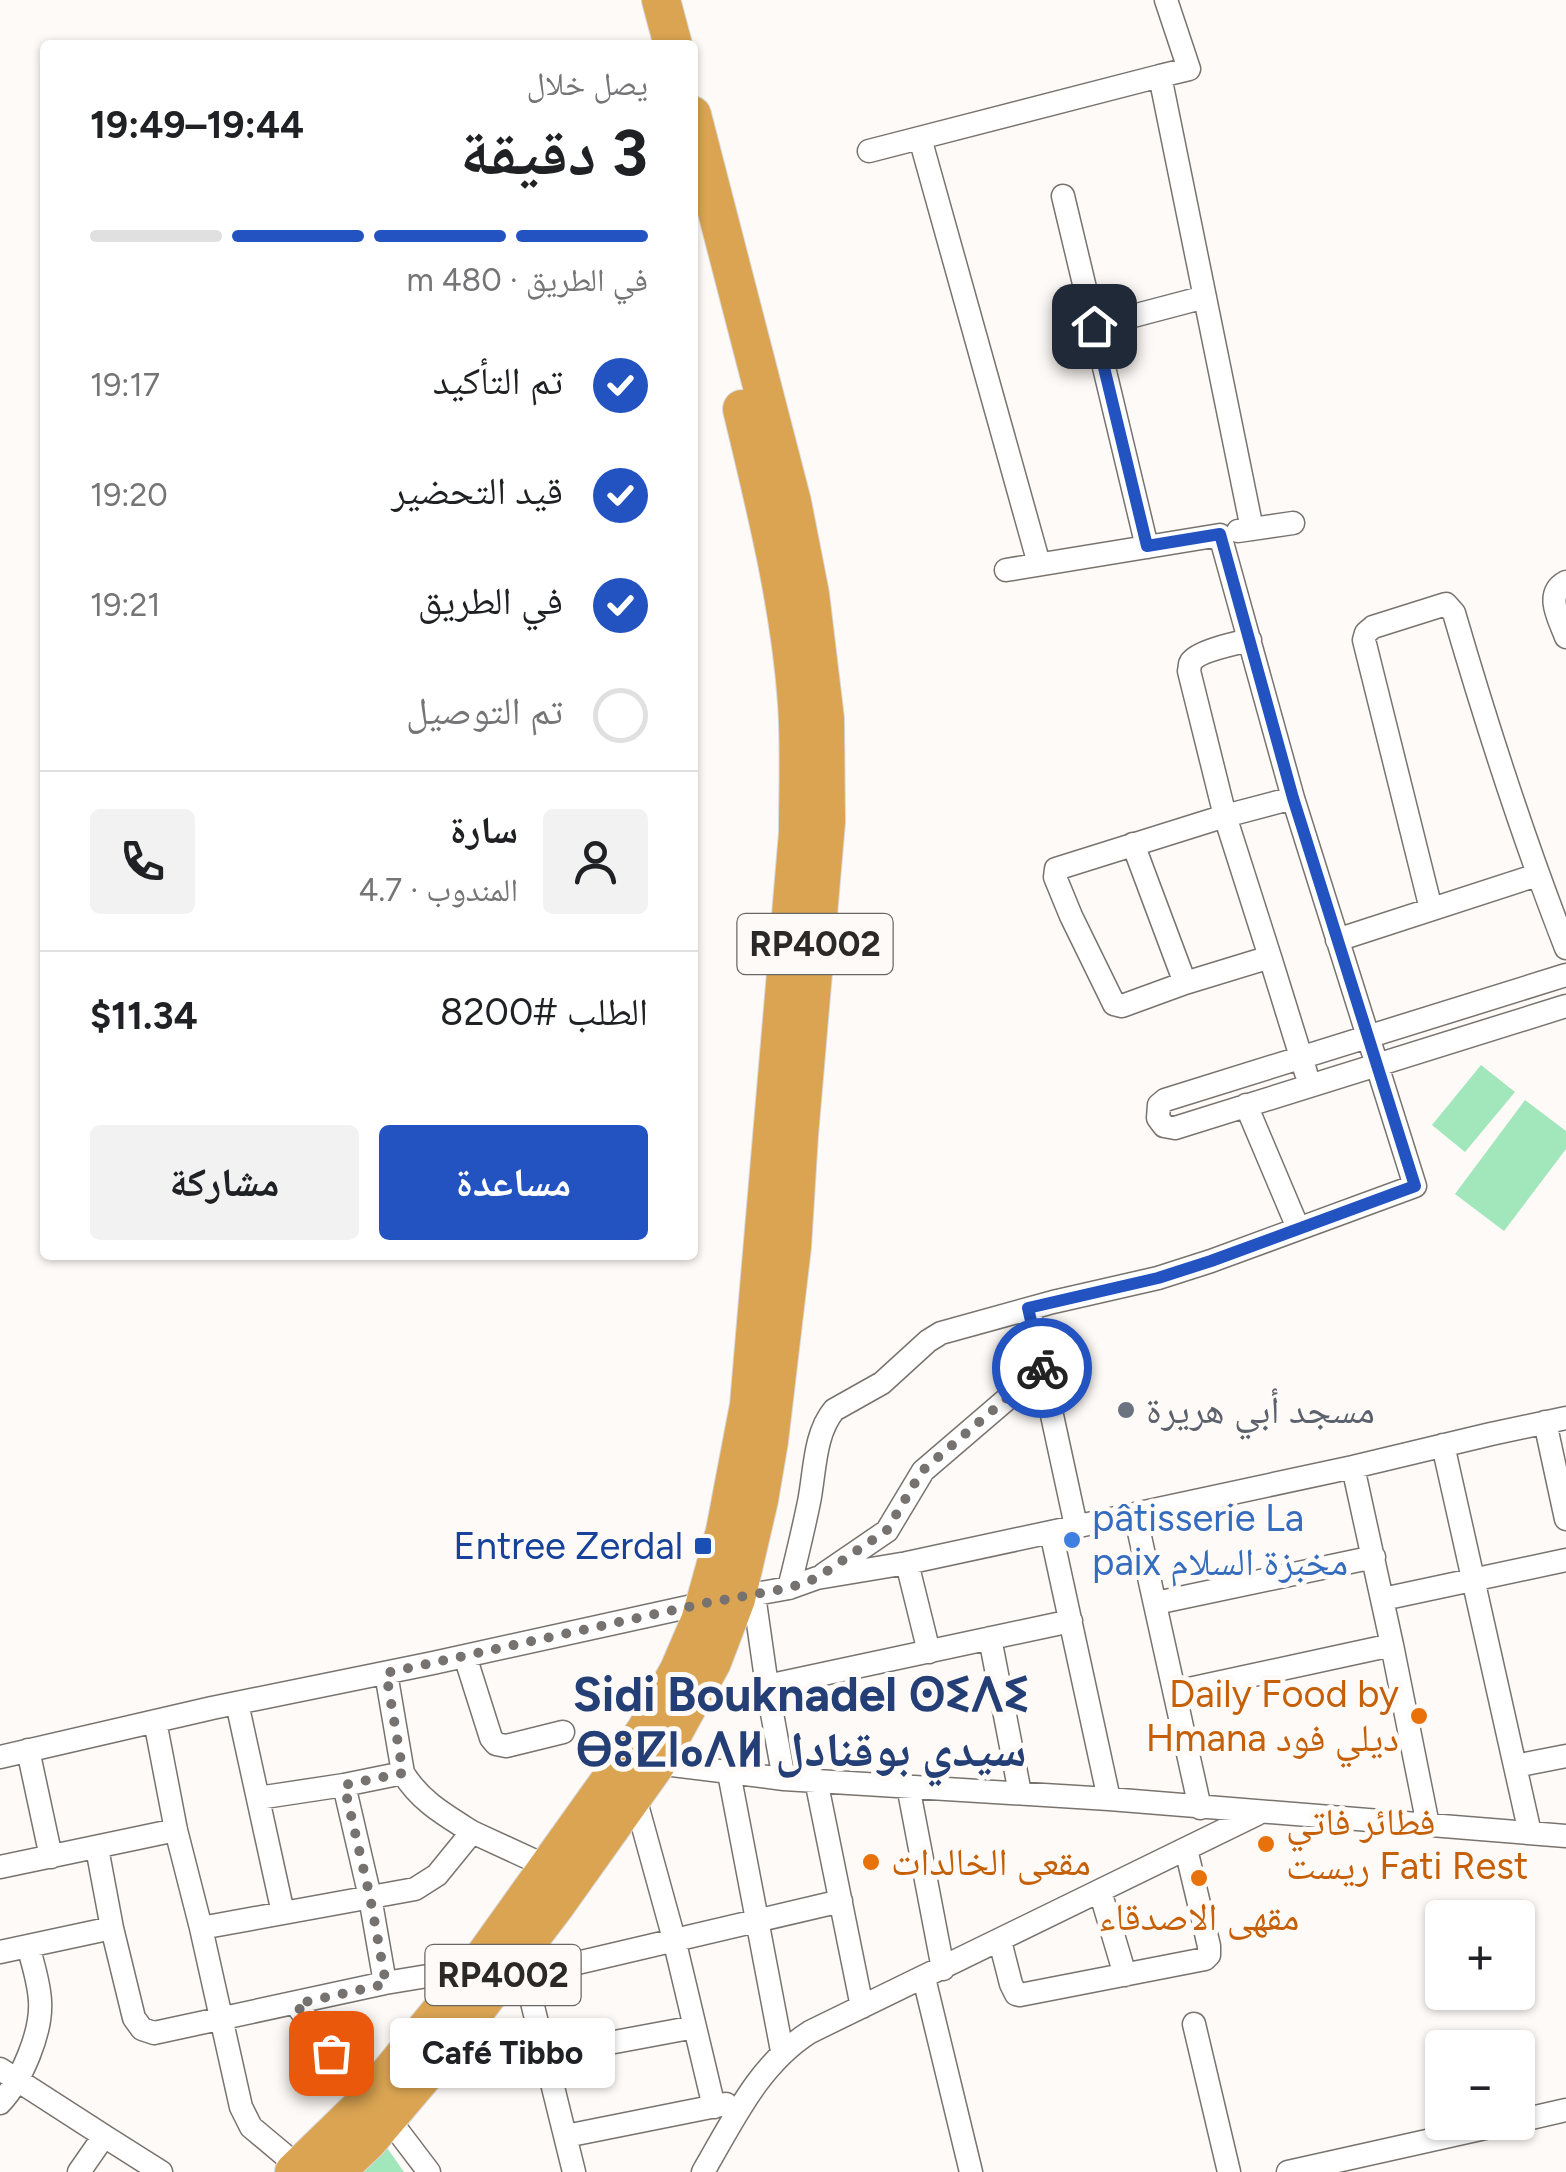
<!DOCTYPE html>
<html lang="ar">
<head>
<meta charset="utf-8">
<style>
	body { margin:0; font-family:Figtree,"Noto Naskh Arabic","Noto Sans Tifinagh",sans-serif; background:#f2f2f2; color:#202124; direction:rtl; height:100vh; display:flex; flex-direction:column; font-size:38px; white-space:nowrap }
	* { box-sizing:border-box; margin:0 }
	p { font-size:32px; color:#757577 }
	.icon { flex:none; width:55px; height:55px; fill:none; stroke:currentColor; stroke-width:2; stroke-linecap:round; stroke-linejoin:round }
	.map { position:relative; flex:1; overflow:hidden; direction:ltr }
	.drawer { position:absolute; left:40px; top:40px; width:658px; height:1220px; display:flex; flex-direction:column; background:#fff; border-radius:10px; box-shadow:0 2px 8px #0004; direction:rtl }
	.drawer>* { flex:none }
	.controls { position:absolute; left:1425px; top:1900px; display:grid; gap:20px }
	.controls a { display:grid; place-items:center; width:110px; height:110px; border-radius:10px; background:#fff; box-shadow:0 2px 8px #0004; font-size:50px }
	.pin { position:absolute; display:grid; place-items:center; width:85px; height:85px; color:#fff; margin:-42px; border-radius:20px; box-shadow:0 5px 15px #0006 }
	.courier { position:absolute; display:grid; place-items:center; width:100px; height:100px; margin:-50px; border:8px solid #2353c1; border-radius:50%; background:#fff; color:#222; box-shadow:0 2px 12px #0007 }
	.bubble { position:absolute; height:70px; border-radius:10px; background:#fff; box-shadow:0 2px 8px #0004; font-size:32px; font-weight:700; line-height:70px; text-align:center; direction:rtl }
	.overview em { font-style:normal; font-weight:700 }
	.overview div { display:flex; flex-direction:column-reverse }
	.overview { display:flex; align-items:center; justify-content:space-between; height:170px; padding:0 50px }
	h1 { font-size:65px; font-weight:700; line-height:75px }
	.bar { display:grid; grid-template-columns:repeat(4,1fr); gap:15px 10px; align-content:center; height:120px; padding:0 50px }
	.bar i { height:12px; border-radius:8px; background:#e0e0e0 }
	.bar .selected { background:#2353c1 }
	.bar p { grid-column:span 4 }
	.line { display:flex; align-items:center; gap:25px; padding:0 50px; border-top:2px solid #e0e0e0 }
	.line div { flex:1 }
	.round { display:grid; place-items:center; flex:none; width:105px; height:105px; border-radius:10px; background:#f2f2f2 }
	ol { padding:0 50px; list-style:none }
	li { display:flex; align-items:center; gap:30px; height:110px }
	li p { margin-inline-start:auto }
	li .icon { padding:10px; border-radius:50%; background:#2353c1; color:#fff; stroke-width:4 }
	li:last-child { color:#757577 }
	li i { width:55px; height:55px; border:5px solid #e0e0e0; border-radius:50% }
	.primary-button { display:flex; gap:20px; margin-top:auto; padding:20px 50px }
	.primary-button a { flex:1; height:115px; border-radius:10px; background:#2353c1; color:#fff; font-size:40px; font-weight:700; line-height:115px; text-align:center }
	.primary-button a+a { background:#f2f2f2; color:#202124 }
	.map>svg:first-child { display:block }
	.green { fill:#a2e6bc }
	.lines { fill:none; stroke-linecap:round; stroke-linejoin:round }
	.minor-casing { stroke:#79736e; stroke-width:25 }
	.trunk-casing { stroke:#d9d8d8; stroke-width:40 }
	.minor { stroke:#fff; stroke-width:22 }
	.trunk { stroke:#daa452; stroke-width:38 }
	.done { stroke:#757270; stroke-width:10; stroke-dasharray:0 18 }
	.route { stroke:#2353c1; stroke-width:12 }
	.worship-dot { fill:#6b7280; stroke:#fefaf7; stroke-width:4 }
	.shop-dot { fill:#3f7fe0; stroke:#fefaf7; stroke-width:4 }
	.transit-dot { fill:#1a4fb4; stroke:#fefaf7; stroke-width:4 }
	.food-dot { fill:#e8710a; stroke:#fefaf7; stroke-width:4 }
	.labels { text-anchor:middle; stroke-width:10; stroke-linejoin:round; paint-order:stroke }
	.shield { fill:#fefaf7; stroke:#6a6865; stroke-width:2.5 }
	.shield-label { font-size:35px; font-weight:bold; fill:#2b2927 }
	.worship-label { font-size:38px; fill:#5b616d; stroke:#fefaf7; text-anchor:start }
	.shop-label { font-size:38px; fill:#366cbe; stroke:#fefaf7; text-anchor:start }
	.transit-label { font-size:38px; fill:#164399; stroke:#fefaf7; text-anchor:end }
	.food-label { font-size:38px; fill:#c56008; stroke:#fefaf7; text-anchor:start }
	.district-label { font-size:48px; font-weight:bold; fill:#243e76; stroke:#fefaf7 }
</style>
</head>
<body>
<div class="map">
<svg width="1566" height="2172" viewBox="0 0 1566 2172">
	<rect width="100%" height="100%" fill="#fefaf7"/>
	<path class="green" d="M1481,1065L1515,1092L1465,1152L1432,1125Z
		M1525,1100L1566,1131V1149L1504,1231L1455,1194Z
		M383,2142L404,2172H344Z"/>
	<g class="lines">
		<defs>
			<path id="minor" d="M1166,0L1189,69L1160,76L1252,529
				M920,138L1039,564
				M869,151L1160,76
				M1063,196L1147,547
				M1095,326L1205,297
				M1238,531L1293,523
				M1566,582C1544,594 1559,618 1566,637
				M1250,640C1237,643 1198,651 1191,662C1189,665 1190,668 1189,671L1225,816L1270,957L1185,983L1122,1006L1114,1004L1071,916L1055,877L1056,869L1225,816L1293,798
				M1133,844L1185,983
				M1431,909L1364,640L1366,633L1373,627L1446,604L1454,613C1487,726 1523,838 1566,948
				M1337,940L1537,875
				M1270,957L1306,1073
				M1566,975L1165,1100L1159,1105L1158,1118L1164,1126L1175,1128L1566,1006
				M1246,1105L1298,1228
				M1029,1309L1076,1526
				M1545,1422L1566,1519
				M1443,1445L1530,1833
				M1135,1514L1200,1808
				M1051,1532L1109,1799
				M907,1563L929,1652
				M824,1574L887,1531L923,1471L1042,1369
				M789,1588C796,1560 803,1531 809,1502C815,1472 814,1434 834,1410L882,1383L928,1341L941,1333L1053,1302L1158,1278L1211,1261L1415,1186L1293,798L1220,535L1006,570
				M754,1595L767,1686L784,1779
				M1383,1599L1566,1560
				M1156,1603L1374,1557
				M990,1638L1020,1793
				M1392,1645L1428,1825
				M465,1656L491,1738L496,1744L506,1746L563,1732
				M767,1686L1071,1621
				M1175,1692L1392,1645L1353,1467
				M237,1703L283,1913
				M155,1721L176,1830L201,1928L415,1889L437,1875L472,1832L548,1867
				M28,1750L51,1857
				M0,1757L212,1708L433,1663L706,1603L789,1588L817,1578L907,1563L1353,1467L1491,1434L1566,1418
				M648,1762L784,1779L1109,1799L1566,1836
				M1515,1766L1566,1756
				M403,1773C420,1801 445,1815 472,1832
				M729,1773L782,2051
				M816,1780L862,2007
				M344,1785L403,1773L386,1673
				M908,1786L943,1969
				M634,1794L674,1939L714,2107
				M258,1798L344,1785L370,1897L385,1983
				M97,1848L112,1928
				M0,1867L176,1830
				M1100,1891L1125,1975
				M201,1928L241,2107L251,2127L300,2168
				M1000,1941L1011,1984L1016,1994L1020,1995L1205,1959L1209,1955V1946L1186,1849
				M0,1952L112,1928L134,2018L142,2029L154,2033L385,1983L476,1968
				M522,1962L574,2172
				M526,1975L841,1901
				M924,1978L971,2172
				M296,2004L366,2102
				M1194,2024L1229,2172
				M545,2055L695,2027
				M0,2069L104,2136L79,2172
				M0,2103C22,2080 42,2032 40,2001C39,1982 33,1964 28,1946
				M388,2118L429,2172
				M1518,2121L1566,2110
				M104,2136L161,2172
				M566,2136L726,2104
				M703,2172C733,2121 758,2065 810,2032L1257,1814
				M1288,2172L1512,2122"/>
			<path id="trunk" d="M661,0L673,45
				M294,2172L366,2102L476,1968L646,1730L679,1670L700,1621L725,1531L749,1405L798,833C798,790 800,746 797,703C790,604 765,505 742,409
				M335,2172L367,2142L450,2044L555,1906L656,1764L712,1662L736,1599L759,1500L769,1441L792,1247L799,1135L826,822L825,719L810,594L792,502L692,115"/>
		</defs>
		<use href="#minor" class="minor-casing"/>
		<use href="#trunk" class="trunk-casing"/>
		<use href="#minor" class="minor"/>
		<use href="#trunk" class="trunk"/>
	</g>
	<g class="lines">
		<path class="done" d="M331,2053L296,2004L386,1984L370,1897L344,1785L403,1773L386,1673L706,1603L789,1588L817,1578L887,1530L922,1471L1042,1368"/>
		<path class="route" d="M1042,1368L1028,1308L1158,1278L1211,1261L1415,1186L1293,798L1220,534L1147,546L1094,326"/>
	</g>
	<circle class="worship-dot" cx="1126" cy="1410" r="10"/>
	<circle class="shop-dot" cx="1072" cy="1540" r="10"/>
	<rect class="transit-dot" x="693" y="1536" width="20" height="20" rx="5"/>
	<g class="food-dot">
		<circle cx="1419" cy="1716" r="10"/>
		<circle cx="1266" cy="1844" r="10"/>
		<circle cx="871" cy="1862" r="10"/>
		<circle cx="1199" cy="1878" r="10"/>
	</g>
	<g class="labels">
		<g class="shield">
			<rect x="737.5" y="914" width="155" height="60" rx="8"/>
			<rect x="425.5" y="1945" width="155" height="60" rx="8"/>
		</g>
		<g class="shield-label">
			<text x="815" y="956">RP4002</text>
			<text x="503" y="1987">RP4002</text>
		</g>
		<g class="worship-label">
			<text x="1146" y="1423">مسجد أبي هريرة</text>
		</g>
		<g class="shop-label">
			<text x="1092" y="1531">pâtisserie La<tspan x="1092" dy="44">paix مخبزة السلام</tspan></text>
		</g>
		<g class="transit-label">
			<text x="683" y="1559">Entree Zerdal</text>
		</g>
		<g class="food-label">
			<text x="1399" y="1707" text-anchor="end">Daily Food by<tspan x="1399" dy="44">Hmana ديلي فود</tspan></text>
			<text x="1286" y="1835">فطائر فاتي<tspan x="1286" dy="44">ريست Fati Rest</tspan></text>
			<text x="891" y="1875">مقعى الخالدات</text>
			<text x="1199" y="1930" text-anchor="middle">مقهى الاصدقاء</text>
		</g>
		<g class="district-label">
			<text x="801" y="1711">Sidi Bouknadel ⵙⵉⴷⵉ<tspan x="801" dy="55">ⴱⵓⵇⵏⴰⴷⵍ سيدي بوقنادل</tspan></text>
		</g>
	</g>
</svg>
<div class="controls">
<a>+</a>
<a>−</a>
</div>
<div class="pin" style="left:331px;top:2053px;background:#ea580c"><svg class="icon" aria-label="bag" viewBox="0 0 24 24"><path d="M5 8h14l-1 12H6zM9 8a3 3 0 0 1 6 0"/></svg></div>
<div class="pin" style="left:1094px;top:326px;background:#1f2937"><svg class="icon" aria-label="home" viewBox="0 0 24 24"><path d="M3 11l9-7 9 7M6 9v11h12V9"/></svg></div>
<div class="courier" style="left:1042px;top:1368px"><svg class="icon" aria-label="bike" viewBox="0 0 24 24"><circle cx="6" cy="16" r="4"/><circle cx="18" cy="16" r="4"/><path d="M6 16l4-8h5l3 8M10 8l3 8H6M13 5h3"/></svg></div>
<div class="bubble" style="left:390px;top:2018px;width:225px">Café Tibbo</div>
<section class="drawer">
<div class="overview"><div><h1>3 دقيقة</h1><p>يصل خلال</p></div><em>19:44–19:49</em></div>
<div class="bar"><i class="selected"></i><i class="selected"></i><i class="selected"></i><i></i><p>في الطريق · 480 m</p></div>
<ol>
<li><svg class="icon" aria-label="check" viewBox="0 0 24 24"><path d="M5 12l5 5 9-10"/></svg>تم التأكيد<p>19:17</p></li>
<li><svg class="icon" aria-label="check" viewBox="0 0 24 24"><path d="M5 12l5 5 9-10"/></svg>قيد التحضير<p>19:20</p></li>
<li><svg class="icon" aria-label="check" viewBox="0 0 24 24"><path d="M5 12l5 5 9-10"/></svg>في الطريق<p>19:21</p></li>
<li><i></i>تم التوصيل</li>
</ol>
<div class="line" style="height:180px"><a class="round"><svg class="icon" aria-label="person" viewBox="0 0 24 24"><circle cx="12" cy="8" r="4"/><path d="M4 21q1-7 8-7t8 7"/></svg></a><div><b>سارة</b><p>المندوب · 4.7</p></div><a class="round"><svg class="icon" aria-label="phone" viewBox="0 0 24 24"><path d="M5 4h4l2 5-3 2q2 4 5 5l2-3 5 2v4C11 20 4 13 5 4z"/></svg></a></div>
<div class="line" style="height:130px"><div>الطلب #8200</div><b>$11.34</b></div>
<div class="primary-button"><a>مساعدة</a><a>مشاركة</a></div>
</section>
</div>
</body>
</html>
